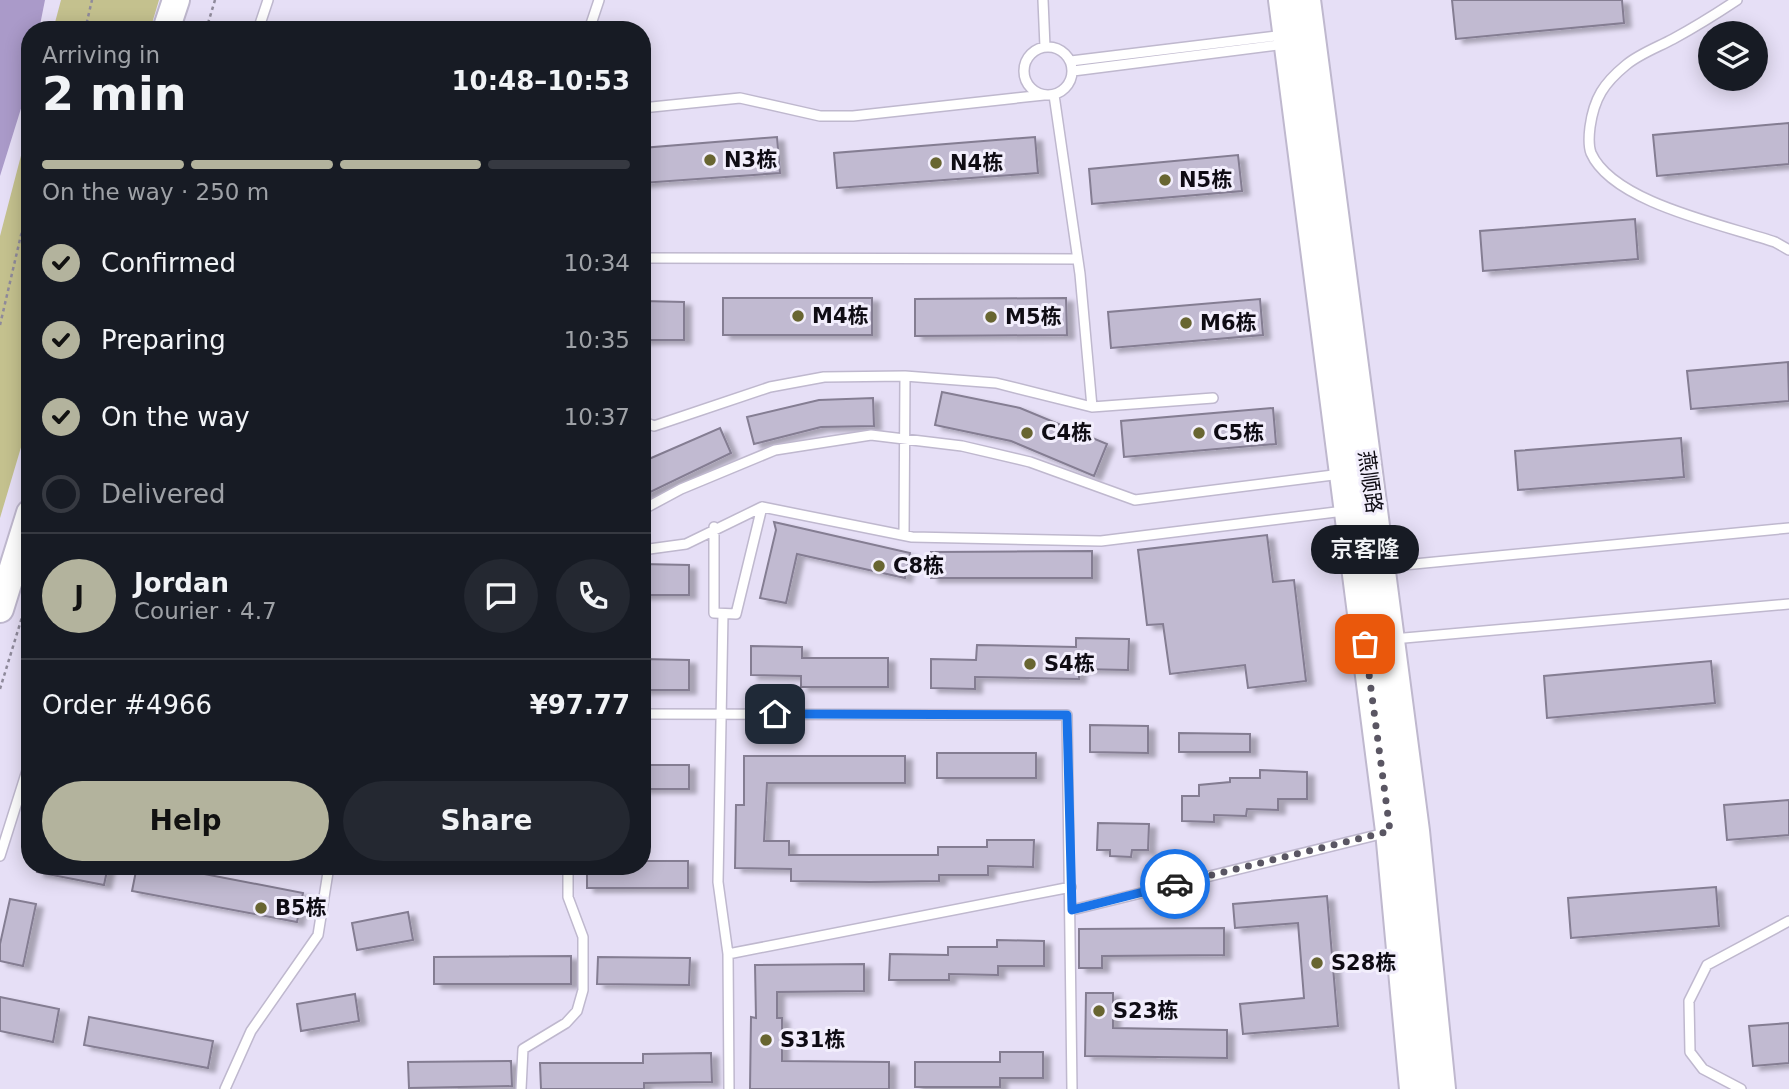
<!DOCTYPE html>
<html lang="en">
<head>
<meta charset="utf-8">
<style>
	body { margin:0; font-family:"DejaVu Sans","Noto Sans SC",sans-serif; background:#242831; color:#f1f3f6; height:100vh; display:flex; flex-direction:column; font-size:26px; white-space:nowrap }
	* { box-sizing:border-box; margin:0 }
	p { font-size:23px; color:#9ea1a6 }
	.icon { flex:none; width:38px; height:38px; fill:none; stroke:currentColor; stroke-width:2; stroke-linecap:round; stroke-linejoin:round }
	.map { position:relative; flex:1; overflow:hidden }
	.drawer { position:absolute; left:21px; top:21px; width:630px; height:854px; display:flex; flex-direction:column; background:#171b24; border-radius:28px; box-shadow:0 4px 18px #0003 }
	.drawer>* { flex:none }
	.controls { position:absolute; left:1698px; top:21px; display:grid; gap:14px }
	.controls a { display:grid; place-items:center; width:70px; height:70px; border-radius:50%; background:#171b24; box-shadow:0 4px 18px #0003; font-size:35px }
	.pin { position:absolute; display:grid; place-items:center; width:60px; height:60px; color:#fff; margin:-30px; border-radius:14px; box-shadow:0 4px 10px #0006 }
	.courier { position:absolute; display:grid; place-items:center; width:70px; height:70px; margin:-35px; border:5px solid #1a73e8; border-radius:50%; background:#fff; color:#222; box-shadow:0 2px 9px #0007 }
	.bubble { position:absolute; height:49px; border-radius:24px; background:#171b24; box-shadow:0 4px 18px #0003; font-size:23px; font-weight:600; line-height:49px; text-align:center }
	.headline em { font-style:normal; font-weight:600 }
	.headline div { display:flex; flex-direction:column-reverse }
	.headline { display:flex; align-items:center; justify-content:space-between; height:119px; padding:0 21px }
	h1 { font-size:46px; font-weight:600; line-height:52px }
	.bar { display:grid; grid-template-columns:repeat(4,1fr); gap:10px 7px; align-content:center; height:84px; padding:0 21px }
	.bar i { height:9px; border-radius:5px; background:#363941 }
	.bar .active { background:#b3b39d }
	.bar p { grid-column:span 4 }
	.line { display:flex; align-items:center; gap:18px; padding:0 21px; border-top:2px solid #363941 }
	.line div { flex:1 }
	.round { display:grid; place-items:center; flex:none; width:74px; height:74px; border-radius:37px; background:#242831 }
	ol { padding:0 21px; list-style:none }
	li { display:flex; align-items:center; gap:21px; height:77px }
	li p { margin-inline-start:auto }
	li .icon { padding:7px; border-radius:50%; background:#b3b39d; color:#111; stroke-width:4 }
	li:last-child { color:#9ea1a6 }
	li i { width:38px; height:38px; border:4px solid #363941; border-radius:50% }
	.primary-button { display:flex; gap:14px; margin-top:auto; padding:14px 21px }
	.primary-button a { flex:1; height:80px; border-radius:42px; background:#b3b39d; color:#111; font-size:28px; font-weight:600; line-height:80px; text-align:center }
	.primary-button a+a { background:#242831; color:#f1f3f6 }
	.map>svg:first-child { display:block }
	.green { fill:#c4c18e }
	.water { fill:#aa9ac9 }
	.building { fill:#c1bad1; stroke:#847d92; stroke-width:2; filter:url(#shadow) }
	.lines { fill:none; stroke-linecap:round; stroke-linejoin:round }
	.lane-casing { stroke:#bfb8ce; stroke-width:12 }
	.secondary-casing { stroke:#bfb8ce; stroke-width:30 }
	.primary-casing { stroke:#bfb8ce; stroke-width:32 }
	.path { stroke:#8f8a9b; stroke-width:2.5; stroke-dasharray:3.5 3.5; stroke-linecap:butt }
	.lane { stroke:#fff; stroke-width:9 }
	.secondary { stroke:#fff; stroke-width:26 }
	.primary { stroke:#fff; stroke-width:28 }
	.done { stroke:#5a5663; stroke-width:7; stroke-dasharray:0 12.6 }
	.route { stroke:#1a73e8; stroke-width:9 }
	.poi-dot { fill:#686531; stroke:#f2eefc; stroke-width:2.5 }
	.labels { text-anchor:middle; stroke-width:6; stroke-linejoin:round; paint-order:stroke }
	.poi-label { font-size:21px; font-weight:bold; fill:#0f0c14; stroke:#f2eefc; text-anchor:start }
	.street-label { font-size:21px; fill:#0f0c14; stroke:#f2eefc }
</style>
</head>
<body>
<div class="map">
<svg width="1789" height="1089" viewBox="0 0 1789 1089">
	<defs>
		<filter id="shadow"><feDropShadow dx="7" dy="4" stdDeviation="2" flood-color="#0004"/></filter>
	</defs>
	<rect width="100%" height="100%" fill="#e6dff6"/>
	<path class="green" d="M61,0H159L150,30H53Z
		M30,121V417L0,518V236Z"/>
	<path class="water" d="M0,0H45L39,30H30L28,86L0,176Z"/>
	<path class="building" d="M1452,0H1622L1624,23L1456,39Z
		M1789,123V164L1657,176L1653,135Z
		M777,137L780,173L642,183V148Z
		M1035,137L1038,173L837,188L834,153Z
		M1238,155L1242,191L1092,204L1089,169Z
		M1635,219L1638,259L1483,271L1480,231Z
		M723,298H872V335H723Z
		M1066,298L1067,335L915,336V299Z
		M1260,299L1263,335L1111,348L1108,312Z
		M642,301L684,302V340H642Z
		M1788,362L1789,401L1691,409L1687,371Z
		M942,392L1020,408L1107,444L1094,476L1011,441L935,425Z
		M873,398L874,426L821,427L754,444L747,417L819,400Z
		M1273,408L1276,444L1124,457L1121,421Z
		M720,428L731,453L642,496V462Z
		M1681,438L1684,477L1518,490L1515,451Z
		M774,522L910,553L905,578L797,554L786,603L760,598L776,530Z
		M1267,535L1273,582L1294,580L1306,681L1248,688L1245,665L1170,674L1163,624L1147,625L1138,550Z
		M1092,551V578H931V552Z
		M642,564L689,565V595H642Z
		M1076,638L1129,639L1128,670L1079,669V679L975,677V689L931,688V659L976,660L977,645L1076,647Z
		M751,646L802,647V658H888V687H801V676L751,675Z
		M642,659L689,660V690H642Z
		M1711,661L1715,703L1547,718L1544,676Z
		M1090,725L1148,726V753L1090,752Z
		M1179,733L1250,734V752H1179Z
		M937,753H1036V778H937Z
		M744,756H905V783H767L764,841H789V855H938V847H987V840H1034L1033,867L988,866V875H939V881L870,882L791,881V869L735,868L736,805H744Z
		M642,765H689V789H642Z
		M1260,770L1307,772V799H1278V810L1247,809L1246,816L1214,815V822L1182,821V796H1199V785L1230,782V778H1260Z
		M1789,800V835L1727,840L1724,805Z
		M1098,823L1149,824L1148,850H1132L1131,857L1110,856V850H1097Z
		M642,861H688V888H587V866H642Z
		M38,866H108L104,885L37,872Z
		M137,866H163L303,893L297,922L132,891Z
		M1716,887L1719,926L1571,938L1568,898Z
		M1327,896L1338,1026L1243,1034L1240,1004L1304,998L1298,923L1235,928L1233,904Z
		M10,899L36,904L23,966L0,961V944Z
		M408,912L413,940L357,950L352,923Z
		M1224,928V955L1102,956V968H1079V929Z
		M997,940L1044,941V966H998V975L949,974V980H889L890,954L948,955V947H997Z
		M571,956V984H434V957Z
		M598,957L690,958L689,985L597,984Z
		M864,964V991L777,992V1018H782V1061L889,1062V1089H750L751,1017L756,1018L755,965Z
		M1086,993H1113V1028L1227,1030V1058L1085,1056Z
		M355,994L359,1021L301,1031L297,1004Z
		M0,997L59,1009L53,1042L0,1031Z
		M89,1017L213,1041L208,1068L84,1045Z
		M1789,1023V1063L1753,1066L1749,1026Z
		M1000,1052H1043V1078H1000V1087H915V1062H1000Z
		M711,1053L712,1082L644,1083V1089H541L540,1063H643V1054Z
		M511,1061L512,1086L409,1088L408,1062Z"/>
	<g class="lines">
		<defs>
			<path id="lane" d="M1043,0L1045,47
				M1737,0C1716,14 1695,27 1673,39C1658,47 1639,54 1626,65C1604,83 1594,98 1590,127C1589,135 1588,145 1591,153C1613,203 1725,225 1775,242L1789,250
				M258,30L268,0
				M589,30L599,0
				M1024 71a24 24 0 1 1 48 0a24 24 0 1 1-48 0Z
				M1071,61L1284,35
				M1073,71L1286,44
				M1054,95L1080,274L1092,407
				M642,108L740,98L820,116H853L1044,95
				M642,258L1077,259
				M642,421L654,426L770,387L824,377L905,376L996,383L1092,407L1213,398
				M642,510L681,489L775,450L871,435L962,446L1030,462L1135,500L1341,474
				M714,527V613L736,614L762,507
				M904,535L905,376
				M642,550L686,544L762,507L912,537L1101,541L1344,511
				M1383,567L1789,528
				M723,614L718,882L728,954L729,1089
				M1393,639L1789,604
				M642,714L1067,715L1072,1089
				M0,856L30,761
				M1072,910L1385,833
				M728,954L1071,887
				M225,1089L251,1031L318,935L329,866
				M521,1089L523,1049L566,1023L577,1011L583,990V937L568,897V866
				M1741,1089L1703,1069L1690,1052L1689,1001L1707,965L1789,921"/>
			<path id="secondary" d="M166,30L176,0
				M0,609L30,513"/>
			<path id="primary" d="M1283,0L1390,831L1414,1089
				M1306,0L1415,831L1441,1089"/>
		</defs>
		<use href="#lane" class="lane-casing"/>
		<use href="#secondary" class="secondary-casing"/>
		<use href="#primary" class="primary-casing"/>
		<path class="path" d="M85,30L92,0
			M206,30L215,0
			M0,325L21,235L30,214
			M0,689L30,591"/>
		<use href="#lane" class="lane"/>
		<use href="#secondary" class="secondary"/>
		<use href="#primary" class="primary"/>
	</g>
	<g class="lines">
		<path class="done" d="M1175,884L1390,831L1365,644"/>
		<path class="route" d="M775,714L1067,715L1072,910L1175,884"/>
	</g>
	<g class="poi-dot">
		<circle cx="710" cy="160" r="7"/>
		<circle cx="936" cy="163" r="7"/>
		<circle cx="1165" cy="180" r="7"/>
		<circle cx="798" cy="316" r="7"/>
		<circle cx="991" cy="317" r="7"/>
		<circle cx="1186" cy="323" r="7"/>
		<circle cx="1027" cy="433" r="7"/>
		<circle cx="1199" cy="433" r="7"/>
		<circle cx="879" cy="566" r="7"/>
		<circle cx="1030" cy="664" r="7"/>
		<circle cx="261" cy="908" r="7"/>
		<circle cx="1317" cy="963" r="7"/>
		<circle cx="1099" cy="1011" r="7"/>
		<circle cx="766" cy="1040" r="7"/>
	</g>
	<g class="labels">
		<g class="poi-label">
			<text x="724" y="167">N3栋</text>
			<text x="950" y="170">N4栋</text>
			<text x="1179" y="187">N5栋</text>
			<text x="812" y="323">M4栋</text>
			<text x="1005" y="324">M5栋</text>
			<text x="1200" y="330">M6栋</text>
			<text x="1041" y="440">C4栋</text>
			<text x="1213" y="440">C5栋</text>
			<text x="893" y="573">C8栋</text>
			<text x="1044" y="671">S4栋</text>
			<text x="275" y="915">B5栋</text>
			<text x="1331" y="970">S28栋</text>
			<text x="1113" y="1018">S23栋</text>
			<text x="780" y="1047">S31栋</text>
		</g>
		<g class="street-label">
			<text transform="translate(1370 482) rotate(82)" y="7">燕顺路</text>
		</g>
	</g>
</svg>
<div class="controls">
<a><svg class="icon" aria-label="layers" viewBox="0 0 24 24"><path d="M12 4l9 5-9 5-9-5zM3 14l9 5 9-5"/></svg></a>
</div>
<div class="pin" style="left:1365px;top:644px;background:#ea580c"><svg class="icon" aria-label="bag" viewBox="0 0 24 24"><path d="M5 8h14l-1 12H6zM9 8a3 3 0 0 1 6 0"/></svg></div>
<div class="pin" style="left:775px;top:714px;background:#1f2937"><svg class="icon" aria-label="home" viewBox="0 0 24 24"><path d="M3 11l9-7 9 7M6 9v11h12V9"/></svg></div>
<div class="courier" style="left:1175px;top:884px"><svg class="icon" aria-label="car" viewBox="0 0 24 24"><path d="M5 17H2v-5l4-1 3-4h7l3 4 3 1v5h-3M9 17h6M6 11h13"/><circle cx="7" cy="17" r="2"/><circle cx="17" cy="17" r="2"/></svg></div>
<div class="bubble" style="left:1311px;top:525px;width:108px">京客隆</div>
<section class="drawer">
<div class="headline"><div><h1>2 min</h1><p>Arriving in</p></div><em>10:48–10:53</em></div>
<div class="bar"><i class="active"></i><i class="active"></i><i class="active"></i><i></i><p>On the way · 250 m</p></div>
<ol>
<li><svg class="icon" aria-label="check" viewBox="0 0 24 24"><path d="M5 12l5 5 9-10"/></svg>Confirmed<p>10:34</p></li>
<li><svg class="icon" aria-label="check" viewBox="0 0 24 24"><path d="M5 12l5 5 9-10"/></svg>Preparing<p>10:35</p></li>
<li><svg class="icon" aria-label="check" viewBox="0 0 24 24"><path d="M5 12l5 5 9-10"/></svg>On the way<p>10:37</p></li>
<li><i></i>Delivered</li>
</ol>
<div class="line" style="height:126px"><b class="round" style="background:#b3b39d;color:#111">J</b><div><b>Jordan</b><p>Courier · 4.7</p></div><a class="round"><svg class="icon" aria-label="chat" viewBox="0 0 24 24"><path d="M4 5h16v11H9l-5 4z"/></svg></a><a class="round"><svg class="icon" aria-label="phone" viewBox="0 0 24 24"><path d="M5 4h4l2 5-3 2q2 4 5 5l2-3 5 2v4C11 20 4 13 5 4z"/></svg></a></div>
<div class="line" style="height:91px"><div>Order #4966</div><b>¥97.77</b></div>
<div class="primary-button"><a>Help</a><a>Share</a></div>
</section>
</div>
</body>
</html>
